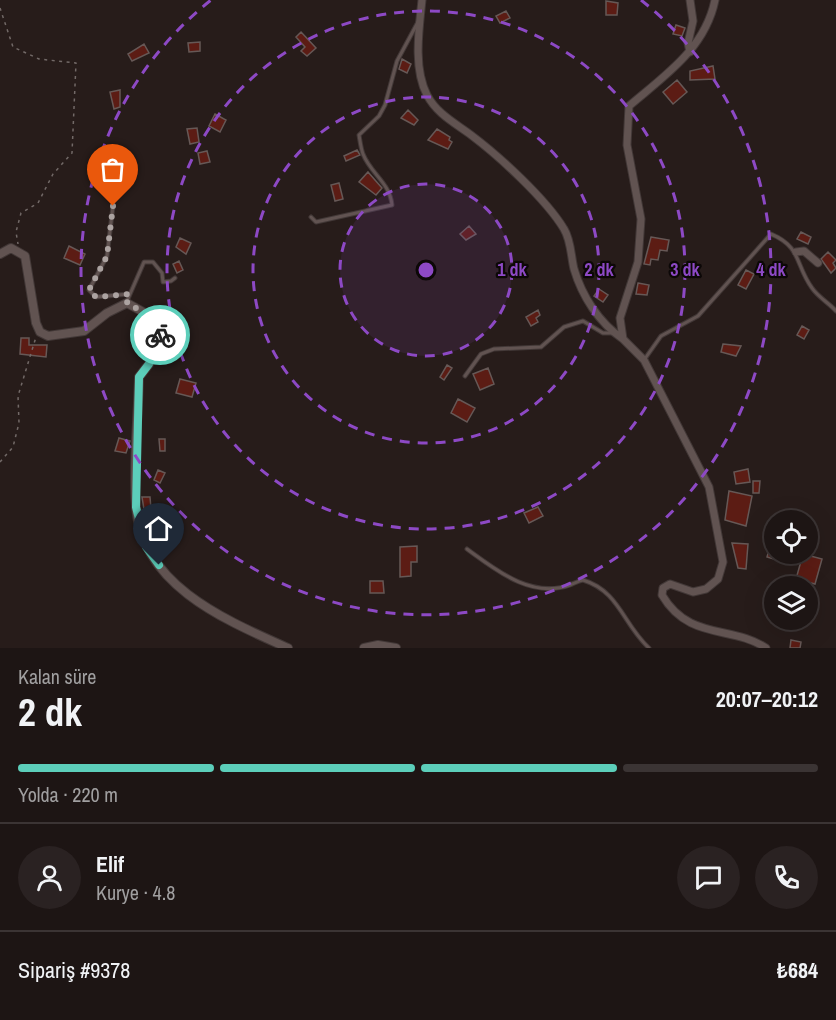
<!DOCTYPE html>
<html lang="tr">
<head>
<meta charset="utf-8">
<style>
	body { margin:0; font-family:"Archivo Narrow",sans-serif; background:#2a2222; color:#f1f3f6; height:100vh; display:flex; flex-direction:column; font-size:22px; white-space:nowrap }
	* { box-sizing:border-box; margin:0 }
	p { font-size:20px; color:#a09fa0 }
	.icon { flex:none; width:33px; height:33px; fill:none; stroke:currentColor; stroke-width:2; stroke-linecap:round; stroke-linejoin:round }
	.map { position:relative; height:648px; overflow:hidden }
	.drawer { display:flex; flex-direction:column; background:#1d1514; flex:1 }
	.drawer>* { flex:none }
	.buttons { position:absolute; left:764px; top:510px; display:grid; gap:12px }
	.buttons a { display:grid; place-items:center; width:54px; height:54px; border-radius:50%; background:#1d1514; box-shadow:0 6px 24px #0002,0 0 0 2px #3b3434; font-size:30px }
	.pin { position:absolute; display:grid; place-items:center; width:51px; height:51px; color:#fff; margin:-62px -26px; border-radius:50% 50% 50% 0; rotate:-45deg; box-shadow:0 0 6px #0007 }
	.pin .icon { rotate:45deg }
	.courier { position:absolute; display:grid; place-items:center; width:60px; height:60px; margin:-30px; border:4px solid #5cceba; border-radius:50%; background:#fff; color:#222; box-shadow:0 2px 8px #0007 }
	.summary em { font-style:normal; font-weight:700 }
	.summary div { display:flex; flex-direction:column-reverse }
	.summary { display:flex; align-items:center; justify-content:space-between; height:102px; padding:0 18px }
	h1 { font-size:39px; font-weight:700; line-height:45px }
	.bar { display:grid; grid-template-columns:repeat(4,1fr); gap:9px 6px; align-content:center; height:72px; padding:0 18px }
	.bar i { height:8px; border-radius:4px; background:#3b3434 }
	.bar .active { background:#5cceba }
	.bar p { grid-column:span 4 }
	.line { display:flex; align-items:center; gap:15px; padding:0 18px; border-top:2px solid #3b3434 }
	.line div { flex:1 }
	.round { display:grid; place-items:center; flex:none; width:63px; height:63px; border-radius:32px; background:#2a2222 }
	.map>svg:first-child { display:block }
	.building { fill:#5c1c14; stroke:#665856; stroke-width:1.5 }
	.lines { fill:none; stroke-linecap:round; stroke-linejoin:round }
	.service-casing { stroke:#423837; stroke-width:5 }
	.minor-casing { stroke:#423837; stroke-width:9 }
	.tertiary-casing { stroke:#423837; stroke-width:10 }
	.path { stroke:#726967; stroke-width:1.5; stroke-dasharray:3 4.5; stroke-linecap:butt }
	.service { stroke:#615351; stroke-width:3 }
	.minor { stroke:#615351; stroke-width:7 }
	.tertiary { stroke:#615351; stroke-width:8 }
	.done { stroke:#aca3a1; stroke-width:6; stroke-dasharray:0 10.8 }
	.route { stroke:#5cceba; stroke-width:8 }
	.ring { fill:none; stroke:#8d49c5; stroke-width:3; stroke-dasharray:10 8 }
	.centre { fill:#8d49c5; stroke:#0c0807; stroke-width:3 }
	.ring-label { font-size:18px; text-anchor:middle; font-weight:bold; fill:#8d49c5; stroke:#0c0807; stroke-width:4.5; stroke-linejoin:round; paint-order:stroke }
</style>
</head>
<body>
<div class="map">
<svg width="836" height="648" viewBox="0 0 836 648">
	<rect width="100%" height="100%" fill="#271c1a"/>
	<path class="building" d="M606,1L618,3L617,15H606Z
		M506,11L510,18L500,23L496,16Z
		M676,25L685,28L682,36L673,34Z
		M301,32L316,48L307,56L301,51L305,47L296,37Z
		M200,42V51L189,52L188,43Z
		M144,44L149,53L132,61L128,54Z
		M402,59L411,64L407,73L399,69Z
		M713,66L715,79L690,80V71Z
		M677,80L687,92L673,104L663,92Z
		M120,90V107L114,109L110,92Z
		M408,110L418,120L414,125L401,118Z
		M215,114L226,120L220,132L209,126Z
		M197,128L199,142L190,144L187,129Z
		M437,129L450,137L449,140L452,142L448,149L428,140Z
		M357,150L360,155L346,161L344,156Z
		M207,151L210,162L200,164L198,153Z
		M115,167L122,174L115,181L108,174Z
		M368,172L382,188L376,195L359,182Z
		M339,183L343,199L335,201L331,185Z
		M469,226L476,234L466,240L460,234Z
		M801,232L811,237L808,244L797,239Z
		M651,237L669,240L667,251L660,250L658,260L651,259L650,265L644,264Z
		M180,238L191,243L186,254L176,247Z
		M69,246L85,254L80,265L64,258Z
		M828,252L836,260L833,263L836,268L831,273L821,259Z
		M179,261L183,270L177,273L173,264Z
		M746,270L754,274L746,289L738,285Z
		M638,283L649,285L647,295L636,294Z
		M599,289L608,295L603,302L594,296Z
		M538,310L540,315L536,318L538,322L531,326L526,317Z
		M802,326L809,330L804,339L797,335Z
		M21,338H29V345H47L46,357L20,354Z
		M723,344L741,346L736,356L721,352Z
		M447,365L452,368L444,380L440,377Z
		M488,368L494,384L480,390L473,374Z
		M180,379L196,383L192,397L176,393Z
		M458,399L475,408L467,422L451,413Z
		M119,438L130,441L126,453L115,451Z
		M159,439H165V451H160Z
		M748,469L750,482L736,484L734,472Z
		M158,470L165,473L160,483L154,480Z
		M753,481H760L759,493H753Z
		M729,491L752,496L746,526L725,520Z
		M142,497H150L152,521L146,522Z
		M538,507L543,516L529,523L524,513Z
		M772,540L774,541V559L767,557Z
		M732,543L748,544L746,569L738,568Z
		M417,546V562H411V576L400,577V547Z
		M803,554L822,559L815,584L796,579Z
		M370,581H383L384,593H370Z
		M791,640L801,642L800,648H790Z"/>
	<g class="lines">
		<defs>
			<path id="service" d="M113,206L107,256L89,290L96,297L129,294
				M311,217L316,222L392,205C390,183 371,174 363,154C361,149 360,141 359,135L379,116L385,105L397,61L418,22
				M127,301L144,262H153L162,273L163,282L171,281L175,278
				M644,360L661,336L698,316L771,234C802,247 795,265 812,288C818,297 829,303 836,311
				M465,376L481,354L494,349L541,347L564,327L583,321L603,333H612
				M467,549C496,570 531,599 570,585C575,583 578,581 583,580C619,591 623,624 649,648"/>
			<path id="minor" d="M422,0C419,29 413,68 427,95C437,114 455,123 471,135C499,156 546,199 564,229C571,240 571,257 574,269C582,296 599,323 623,339
				M715,0C705,49 664,76 629,106L627,145L641,219L638,262L620,318L623,339L644,360L709,487L723,562L718,579L706,589L693,592L670,584L663,588L662,595C689,641 732,625 766,648
				M690,52L688,43L693,21L690,0
				M796,252L804,251L818,263"/>
			<path id="tertiary" d="M0,254L11,248L25,256L36,323L40,332L48,336L84,331L107,313L127,303L154,318L160,333L149,364L139,377C138,420 133,464 136,506C141,585 225,620 288,648
				M364,648L378,645L396,648"/>
		</defs>
		<use href="#service" class="service-casing"/>
		<use href="#minor" class="minor-casing"/>
		<use href="#tertiary" class="tertiary-casing"/>
		<path class="path" d="M0,8L13,47L39,59L76,63L72,153L53,174L38,203L21,213L16,232L18,244
			M0,462L13,447L19,423L18,396L36,337"/>
		<use href="#service" class="service"/>
		<use href="#minor" class="minor"/>
		<use href="#tertiary" class="tertiary"/>
	</g>
	<g class="lines">
		<path class="done" d="M113,206L107,256L89,290L96,297L129,294L127,303L154,318L160,335"/>
		<path class="route" d="M159,565L146,547L136,507L139,377L149,364L160,335"/>
	</g>
	<circle cx="426" cy="270" r="86" fill="#8d49c5" fill-opacity=".12"/>
	<g class="ring">
		<circle cx="426" cy="270" r="86"/>
		<circle cx="426" cy="270" r="173"/>
		<circle cx="426" cy="270" r="259"/>
		<path d="M641 0A345 345 0 1 1 211 0"/>
	</g>
	<circle cx="426" cy="270" r="9" class="centre"/>
	<g class="ring-label">
		<text x="512" y="276">1 dk</text>
		<text x="599" y="276">2 dk</text>
		<text x="685" y="276">3 dk</text>
		<text x="771" y="276">4 dk</text>
	</g>
</svg>
<div class="buttons">
<a><svg class="icon" aria-label="locate" viewBox="0 0 24 24"><circle cx="12" cy="12" r="6"/><path d="M12 2v4M12 18v4M2 12h4M18 12h4"/></svg></a>
<a><svg class="icon" aria-label="layers" viewBox="0 0 24 24"><path d="M12 4l9 5-9 5-9-5zM3 14l9 5 9-5"/></svg></a>
</div>
<div class="pin" style="left:113px;top:206px;background:#ea580c"><svg class="icon" aria-label="bag" viewBox="0 0 24 24"><path d="M5 8h14l-1 12H6zM9 8a3 3 0 0 1 6 0"/></svg></div>
<div class="pin" style="left:159px;top:565px;background:#1f2937"><svg class="icon" aria-label="home" viewBox="0 0 24 24"><path d="M3 11l9-7 9 7M6 9v11h12V9"/></svg></div>
<div class="courier" style="left:160px;top:335px"><svg class="icon" aria-label="bike" viewBox="0 0 24 24"><circle cx="6" cy="16" r="4"/><circle cx="18" cy="16" r="4"/><path d="M6 16l4-8h5l3 8M10 8l3 8H6M13 5h3"/></svg></div>
</div>
<section class="drawer">
<div class="summary"><div><h1>2 dk</h1><p>Kalan süre</p></div><em>20:07–20:12</em></div>
<div class="bar"><i class="active"></i><i class="active"></i><i class="active"></i><i></i><p>Yolda · 220 m</p></div>
<div class="line" style="height:108px"><a class="round"><svg class="icon" aria-label="person" viewBox="0 0 24 24"><circle cx="12" cy="8" r="4"/><path d="M4 21q1-7 8-7t8 7"/></svg></a><div><b>Elif</b><p>Kurye · 4.8</p></div><a class="round"><svg class="icon" aria-label="chat" viewBox="0 0 24 24"><path d="M4 5h16v11H9l-5 4z"/></svg></a><a class="round"><svg class="icon" aria-label="phone" viewBox="0 0 24 24"><path d="M5 4h4l2 5-3 2q2 4 5 5l2-3 5 2v4C11 20 4 13 5 4z"/></svg></a></div>
<div class="line" style="height:78px"><div>Sipariş #9378</div><b>₺684</b></div>
</section>
</body>
</html>
